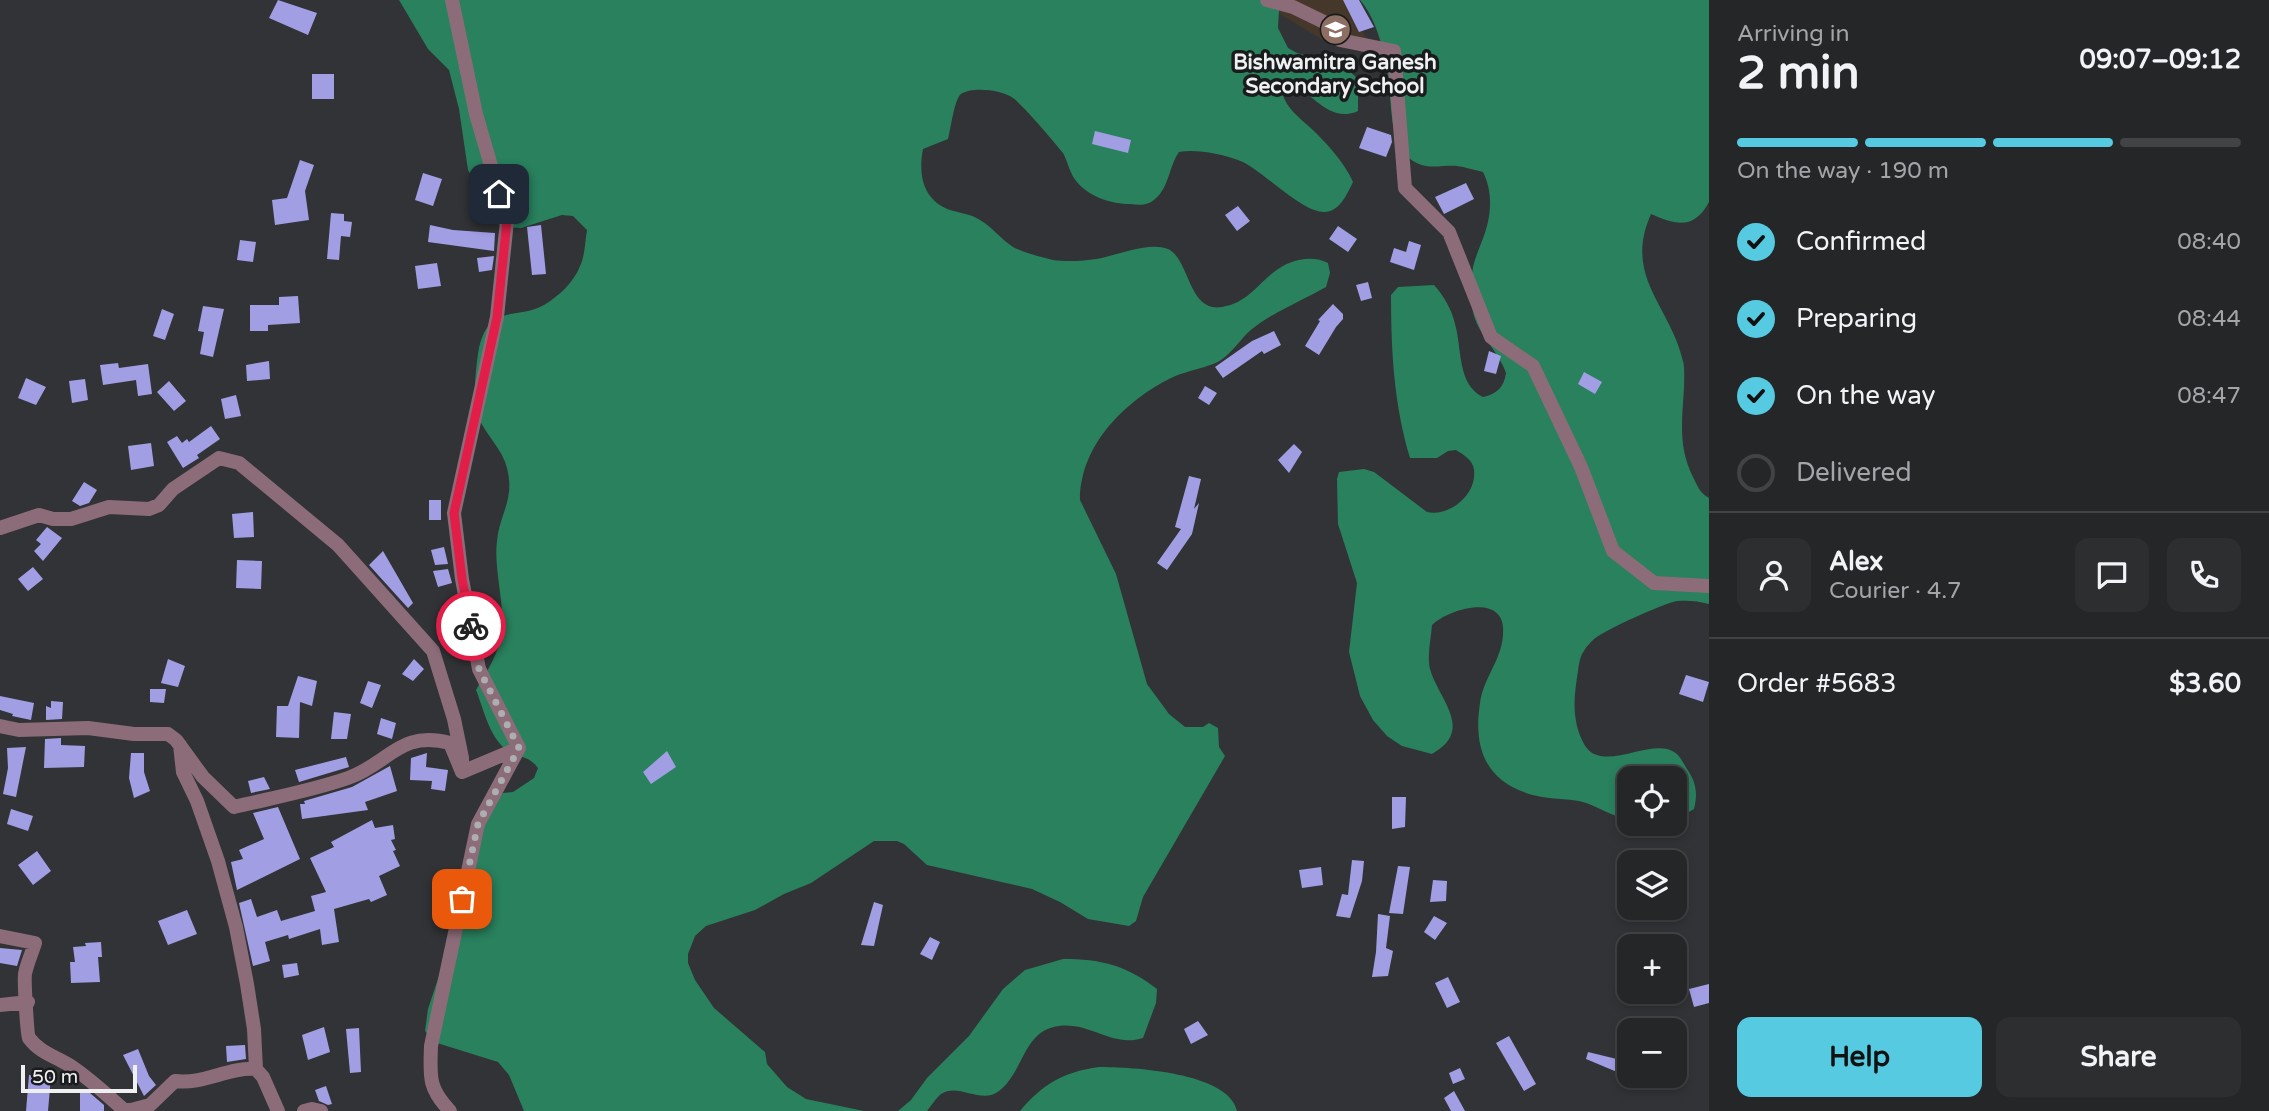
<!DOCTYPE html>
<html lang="en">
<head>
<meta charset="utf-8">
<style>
	body { margin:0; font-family:"Varela Round",sans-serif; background:#2d2e30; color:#f1f3f6; height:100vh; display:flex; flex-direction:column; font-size:26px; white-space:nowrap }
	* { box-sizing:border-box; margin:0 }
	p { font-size:23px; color:#a3a5a8 }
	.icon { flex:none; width:38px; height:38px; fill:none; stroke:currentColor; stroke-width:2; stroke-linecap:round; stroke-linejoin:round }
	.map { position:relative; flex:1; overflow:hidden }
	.side { display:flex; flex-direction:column; background:#252628; width:560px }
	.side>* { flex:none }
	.controls { position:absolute; left:1617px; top:766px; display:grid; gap:14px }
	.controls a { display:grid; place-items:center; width:70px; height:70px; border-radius:14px; background:#252628; box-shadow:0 4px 10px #0003,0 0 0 2px #424345; font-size:35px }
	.scale { position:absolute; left:21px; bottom:18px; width:116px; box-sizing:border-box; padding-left:7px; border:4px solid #eff0f1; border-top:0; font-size:19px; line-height:24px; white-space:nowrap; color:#eff0f1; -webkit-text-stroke:5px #1a1b1c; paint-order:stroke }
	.pin { position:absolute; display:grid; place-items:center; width:60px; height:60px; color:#fff; margin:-30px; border-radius:14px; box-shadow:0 4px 10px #0006 }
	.courier { position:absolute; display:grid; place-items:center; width:70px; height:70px; margin:-35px; border:5px solid #e11d48; border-radius:50%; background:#fff; color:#222; box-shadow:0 2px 9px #0007 }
	.head em { font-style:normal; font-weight:700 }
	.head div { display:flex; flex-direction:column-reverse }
	.head { display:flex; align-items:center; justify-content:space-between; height:119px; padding:0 28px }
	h1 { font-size:46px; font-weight:700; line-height:52px }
	.bar { display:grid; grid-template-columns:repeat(4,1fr); gap:10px 7px; align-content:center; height:84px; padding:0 28px }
	.bar i { height:9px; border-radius:5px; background:#424345 }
	.bar .on { background:#55cae0 }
	.bar p { grid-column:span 4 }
	.line { display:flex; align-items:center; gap:18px; padding:0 28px; border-top:2px solid #424345 }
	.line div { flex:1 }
	.round { display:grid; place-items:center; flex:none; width:74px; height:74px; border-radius:14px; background:#2d2e30 }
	ol { padding:0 28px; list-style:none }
	li { display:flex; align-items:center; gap:21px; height:77px }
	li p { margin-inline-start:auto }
	li .icon { padding:7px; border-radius:50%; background:#55cae0; color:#111; stroke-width:4 }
	li:last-child { color:#a3a5a8 }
	li i { width:38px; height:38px; border:4px solid #424345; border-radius:50% }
	.primary-button { display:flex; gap:14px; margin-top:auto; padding:14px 28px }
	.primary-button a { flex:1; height:80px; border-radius:14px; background:#55cae0; color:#111; font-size:28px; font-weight:700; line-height:80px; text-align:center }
	.primary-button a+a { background:#2d2e30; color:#f1f3f6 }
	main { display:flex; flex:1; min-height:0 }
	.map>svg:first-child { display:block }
	.education { fill:#45382a }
	.forest { fill:#29815e }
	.building { fill:#a19ee4 }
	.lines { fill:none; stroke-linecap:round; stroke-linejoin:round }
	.street { stroke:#8d6c79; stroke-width:14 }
	.done { stroke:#acaeb0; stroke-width:7; stroke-dasharray:0 12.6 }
	.route { stroke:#e11d48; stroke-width:9 }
	.labels { text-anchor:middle; stroke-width:7; stroke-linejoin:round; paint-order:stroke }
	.poi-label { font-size:21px; font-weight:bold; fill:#eff0f1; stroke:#1a1b1c }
</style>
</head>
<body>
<main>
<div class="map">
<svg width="1709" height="1111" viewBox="0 0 1709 1111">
	<rect width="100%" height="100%" fill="#313336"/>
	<path class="education" d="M1268,0H1346L1368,41L1344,49L1329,44L1265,5Z"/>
	<path class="forest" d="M399,0H1283L1279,10L1278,28L1288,48L1297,53L1345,67L1358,79V111C1329,124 1312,92 1288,81L1281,86C1283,108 1301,118 1316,133C1330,147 1345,164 1353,182C1348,192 1342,207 1330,211C1307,220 1262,168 1238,160C1221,154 1197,149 1179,152C1169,166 1169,188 1155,199C1148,206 1139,205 1130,204C1112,204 1089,197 1077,182C1070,175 1068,162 1063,153C1057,145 1021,103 1013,98C1003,90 972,86 961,94C954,100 951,128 948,139L923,149C918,175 923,200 950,210C960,213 971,214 980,220C992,227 1001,239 1013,247C1023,253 1042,257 1053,260C1066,262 1084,261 1096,259C1116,256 1148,241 1168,249C1190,259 1188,313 1222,307C1247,303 1257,285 1274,272C1288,260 1312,254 1328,263L1330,273L1326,287C1303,300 1272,313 1252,329C1241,338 1233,352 1221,360C1211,367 1185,371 1171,378C1125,401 1080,445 1080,500L1116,574L1147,684L1169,714L1185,727H1203L1209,723L1218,728L1219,747L1225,756L1143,897L1136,921L1129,926L1088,919L1060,902L1032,889L927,865L904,844L897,841H874L811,883L784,894L755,910L706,926L695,936L688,954V963L695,980L714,1008L765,1052L767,1064L787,1087L806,1099L864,1111H524L509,1075L498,1062L437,1043L425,1031L428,1009L439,976L474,820L503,793L513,792L534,778L538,768C528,755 522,759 510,752C490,741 484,710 476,690C485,675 495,659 500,642C508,612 493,572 497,541C500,512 515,500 507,468C503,450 486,435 478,417C472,403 476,364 479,348C489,303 518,320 544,305C559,296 574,282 580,266C585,256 585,241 587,230L573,216L562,215L521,228L502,227L494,220L468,170L459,109L449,70L428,49Z
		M1360,0H1709V202C1694,230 1676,225 1651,214C1623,277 1670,305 1683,361C1685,369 1684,379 1684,388C1682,421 1678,447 1693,477C1698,487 1700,493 1709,498V604C1698,601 1689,600 1677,601C1662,604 1607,629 1594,639C1591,642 1586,647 1584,651C1580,656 1579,664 1578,671C1574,696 1571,720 1584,744C1601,775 1651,737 1674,752C1680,755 1683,763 1687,769C1696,782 1698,793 1694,809L1675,820V779H1629V819C1611,817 1597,805 1579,801C1567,799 1554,799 1542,797C1490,787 1472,754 1480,703C1484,675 1505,657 1503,627C1500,593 1447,610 1432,625C1431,638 1427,657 1430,669C1439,700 1475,730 1432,754L1402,746L1387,736L1373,720L1360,696L1349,652L1357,583L1338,524L1337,479L1339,472L1364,469L1374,472L1427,512C1449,517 1477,495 1474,470C1473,460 1464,455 1456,450L1448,451L1437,458H1410C1394,405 1391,351 1391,295L1398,287L1434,285C1444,296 1452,310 1455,324C1462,347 1457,385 1483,397C1497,394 1504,387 1506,373C1498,349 1474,332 1472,305C1471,294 1471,279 1473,267C1475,258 1479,249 1482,241C1491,219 1494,194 1483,172C1474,170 1465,167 1457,166C1444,165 1430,169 1419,164C1386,150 1393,99 1387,70C1383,48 1376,18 1360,0Z
		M1063,959C1101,959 1126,965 1157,989L1156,1003L1143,1038C1112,1048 1091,1022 1059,1026C1023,1030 1024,1072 999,1091C981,1105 958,1082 941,1094C936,1098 931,1106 927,1111H898L911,1100L927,1078L969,1036L1003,989L1025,970Z
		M1099,1067C1131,1067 1229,1072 1237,1111H1020C1043,1084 1063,1072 1099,1067Z"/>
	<path class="building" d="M278,0L317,13L308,35L269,18Z
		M1343,0H1359L1374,27L1359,32Z
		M312,74H334V99H312Z
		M1367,127L1391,135L1392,142L1386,157L1359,148Z
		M1095,131L1131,140L1128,153L1092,144Z
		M300,160L314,165L305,191L309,220L275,225L272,200L287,198Z
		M423,173L442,179L433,206L415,200Z
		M1466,183L1474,199L1444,214L1435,197Z
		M1238,206L1250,221L1237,231L1225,215Z
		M331,213L344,214V221L352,222L350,237L341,236L339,260L327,259Z
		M430,225L453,230L495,233L494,251L428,242Z
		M541,225L546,274L532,275L527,227Z
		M1338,226L1357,239L1348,252L1329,239Z
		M240,240L256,242L253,262L237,260Z
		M1409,241L1421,245L1414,270L1390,262L1394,248L1406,252Z
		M494,256L492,270L479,272L477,258Z
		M437,263L441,286L418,289L415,266Z
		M1368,282L1372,298L1361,301L1356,285Z
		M298,296L300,323L268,325V331H250V305H279V297Z
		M1333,304L1343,314V319L1336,327L1319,355L1305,346L1320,321L1318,320Z
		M203,306L224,309L213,357L200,354L204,332L198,331Z
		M162,309L174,314L165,340L153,336Z
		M1274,331L1281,345L1264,354L1262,351L1223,378L1215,367L1252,341Z
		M1489,351L1501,356L1496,374L1484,371Z
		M269,361L270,379L247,381L246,365Z
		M118,363L119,368L148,364L152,394L138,396L136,380L103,385L100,365Z
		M1584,372L1602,382L1595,394L1578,384Z
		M26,378L46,387L36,405L18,398Z
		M85,379L88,400L72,403L69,381Z
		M169,381L186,401L174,411L157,392Z
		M1205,386L1217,393L1209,405L1198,398Z
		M236,395L241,416L225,419L221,399Z
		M211,426L220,439L197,455L199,458L183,468L167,442L177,436L182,443L187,439L189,442Z
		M151,443L154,466L131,470L128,446Z
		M1294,444L1302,452L1289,473L1278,460Z
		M1189,476L1201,479L1194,509L1199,503L1192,534L1167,570L1157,563L1181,529L1175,527Z
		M84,482L97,490L89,503L80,506L72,501Z
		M429,500H441V520H429Z
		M253,512L254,537L234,538L232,514Z
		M47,527L62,538L43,561L34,551L41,544L36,540Z
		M444,547L448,564L435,565L431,550Z
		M383,551L413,603L408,608L369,565Z
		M237,560L262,561L261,589L236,588Z
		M33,567L43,579L28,591L18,579Z
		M448,569L452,583L438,587L433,571Z
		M168,659L185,666L178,687L161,683Z
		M414,659L424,669L413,681L402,674Z
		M1686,675L1709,682L1703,702L1679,694Z
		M298,676L317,681L312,706L300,702L299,738L276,737L277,706H288Z
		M368,681L381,685L372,708L360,703Z
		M150,689H166L164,703L150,702Z
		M0,696L34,703L31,720L12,716L13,714L0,710Z
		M51,701L63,702L62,719L46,720V706L51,708Z
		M334,712L351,714L347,739H331Z
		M381,718L396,723L392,739L377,734Z
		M61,738V745L85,746L84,767L44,768L45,739Z
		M26,747L16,797L3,794L8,768L7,748Z
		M667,751L676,767L651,784L643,772Z
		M131,753H144V772L150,791L134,798L129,778Z
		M427,753L426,767L448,770L445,791L431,789L432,781L410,780L411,758Z
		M346,757L349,767L299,782L295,770Z
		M390,766L397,791L365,802L368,810L302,819L300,804H305L304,801L352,787Z
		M264,777L270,789L251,793L248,781Z
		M1392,797H1406L1405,827L1392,829Z
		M278,807L300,859L237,890L231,862L243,859L239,850L264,839L253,813Z
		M11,809L33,816L28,831L7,824Z
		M372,820L375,828L393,825L395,839L391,840L396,850L393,851L400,866L379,876L387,895L371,902L369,899L334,909L339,942L322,945L320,929L289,939L288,935L265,942L270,961L253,966L239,903L251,899L257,917L277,910L281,921L315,911L311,896L326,892L310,858L334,847L331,842Z
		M37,851L51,871L33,885L18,865Z
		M1352,860L1364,861L1362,881L1350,918L1336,916L1342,894L1348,895Z
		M1398,866L1410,867L1403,914L1389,913Z
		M1321,867L1323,885L1302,888L1299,870Z
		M1433,880L1447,881L1446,901L1430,902Z
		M874,902L883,905L874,946L861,945Z
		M187,910L197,934L168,945L158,921Z
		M1378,914L1390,916L1386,948L1393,951L1388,976L1372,977L1376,952Z
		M1434,916L1447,923L1435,940L1424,932Z
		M930,937L940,942L932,960L920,954Z
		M101,942L102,957H98L100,982L71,983L70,962H75L73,947L86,946L85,943Z
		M0,948L22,950L17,966L0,963Z
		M297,963L299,975L284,978L282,965Z
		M1448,977L1460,1002L1447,1008L1435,983Z
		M1709,984V1003L1694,1007L1689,989Z
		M1198,1021L1208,1035L1191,1044L1184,1029Z
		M324,1027L330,1052L308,1060L302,1035Z
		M359,1028L361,1072L350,1073L346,1029Z
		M1509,1036L1536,1084L1524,1091L1496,1043Z
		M245,1045L246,1059L227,1062L226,1046Z
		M138,1049L149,1076L156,1085L144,1096L123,1055Z
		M1588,1052L1629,1062V1077L1586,1059Z
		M1460,1068L1465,1079L1453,1084L1449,1073Z
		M29,1075L51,1077L48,1111H26Z
		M326,1086L332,1104L328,1105L319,1101L315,1090Z
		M1454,1091L1465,1111H1451L1444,1098Z
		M80,1093H90L104,1105V1111H80Z"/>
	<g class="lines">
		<path class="street" d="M452,0L476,114L507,221L497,317L454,513L462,579L479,669L519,748
			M1267,0L1293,7L1326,23L1340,40L1394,51L1405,188L1449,232L1491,337L1533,366L1581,467L1613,551L1654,583L1709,586
			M0,528L39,515L53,519H71L109,507L149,509L159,505L173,489L219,458L239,463L338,545L433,651L454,719L462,758V772
			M0,726L19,730L88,728L134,734H168L176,740L203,777L234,807C271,798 311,791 348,778C390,763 399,730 450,743L462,772L519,748
			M180,745L183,772L197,801L218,861L236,927L247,984L254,1029L256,1069
			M0,936L35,943C32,953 27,963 25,974C24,980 27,1034 29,1038C40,1053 55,1056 69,1065C89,1078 106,1094 124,1110H131L150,1105L175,1081C203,1085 228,1067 256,1069L263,1077L278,1111
			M0,1005L28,1002
			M304,1111L312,1109L321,1111
			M450,1111C428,1088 430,1077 431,1046L478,824L519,748"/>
	</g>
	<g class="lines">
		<path class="done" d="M462,899L478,824L519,748L479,669L471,626"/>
		<path class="route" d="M471,626L462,579L454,513L497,317L507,221L499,194"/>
	</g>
	<defs>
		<symbol id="school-disc" viewBox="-11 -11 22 22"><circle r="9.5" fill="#8d6e63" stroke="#1a1b1c"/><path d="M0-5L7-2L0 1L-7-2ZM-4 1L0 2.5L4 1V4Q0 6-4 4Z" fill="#fff"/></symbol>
	</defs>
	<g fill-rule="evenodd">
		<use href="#school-disc" x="1318" y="12" width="35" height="35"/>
	</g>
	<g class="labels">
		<g class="poi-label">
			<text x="1335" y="69">Bishwamitra Ganesh<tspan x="1335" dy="24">Secondary School</tspan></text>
		</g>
	</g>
</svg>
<div class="controls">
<a><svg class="icon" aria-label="locate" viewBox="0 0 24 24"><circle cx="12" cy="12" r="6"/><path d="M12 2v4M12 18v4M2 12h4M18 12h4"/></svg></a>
<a><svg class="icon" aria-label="layers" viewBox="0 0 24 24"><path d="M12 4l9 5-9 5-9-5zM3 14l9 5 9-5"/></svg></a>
<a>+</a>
<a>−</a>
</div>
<div class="scale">50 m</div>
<div class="pin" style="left:462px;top:899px;background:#ea580c"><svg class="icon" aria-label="bag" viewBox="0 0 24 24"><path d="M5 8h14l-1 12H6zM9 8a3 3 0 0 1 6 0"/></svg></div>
<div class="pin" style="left:499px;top:194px;background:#1f2937"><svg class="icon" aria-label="home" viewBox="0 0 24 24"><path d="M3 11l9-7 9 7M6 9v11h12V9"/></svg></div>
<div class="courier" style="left:471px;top:626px"><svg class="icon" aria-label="bike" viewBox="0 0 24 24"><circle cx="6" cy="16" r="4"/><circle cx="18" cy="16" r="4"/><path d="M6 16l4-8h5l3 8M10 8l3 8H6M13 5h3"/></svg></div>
</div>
<section class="side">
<div class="head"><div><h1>2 min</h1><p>Arriving in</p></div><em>09:07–09:12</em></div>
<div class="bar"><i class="on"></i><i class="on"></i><i class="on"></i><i></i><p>On the way · 190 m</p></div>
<ol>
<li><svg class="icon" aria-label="check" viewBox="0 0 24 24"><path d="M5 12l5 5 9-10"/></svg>Confirmed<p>08:40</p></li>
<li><svg class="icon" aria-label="check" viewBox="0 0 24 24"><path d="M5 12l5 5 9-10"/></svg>Preparing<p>08:44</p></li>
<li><svg class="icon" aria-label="check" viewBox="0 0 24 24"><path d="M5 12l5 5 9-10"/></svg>On the way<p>08:47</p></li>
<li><i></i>Delivered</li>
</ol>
<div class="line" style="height:126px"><a class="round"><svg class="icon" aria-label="person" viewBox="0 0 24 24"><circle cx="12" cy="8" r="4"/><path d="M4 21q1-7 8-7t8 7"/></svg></a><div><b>Alex</b><p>Courier · 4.7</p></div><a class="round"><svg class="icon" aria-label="chat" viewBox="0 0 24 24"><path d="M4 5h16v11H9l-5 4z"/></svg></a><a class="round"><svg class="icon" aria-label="phone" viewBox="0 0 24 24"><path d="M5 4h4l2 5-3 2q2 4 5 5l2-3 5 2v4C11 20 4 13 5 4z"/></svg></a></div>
<div class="line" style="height:91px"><div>Order #5683</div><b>$3.60</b></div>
<div class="primary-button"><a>Help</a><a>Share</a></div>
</section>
</main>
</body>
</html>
